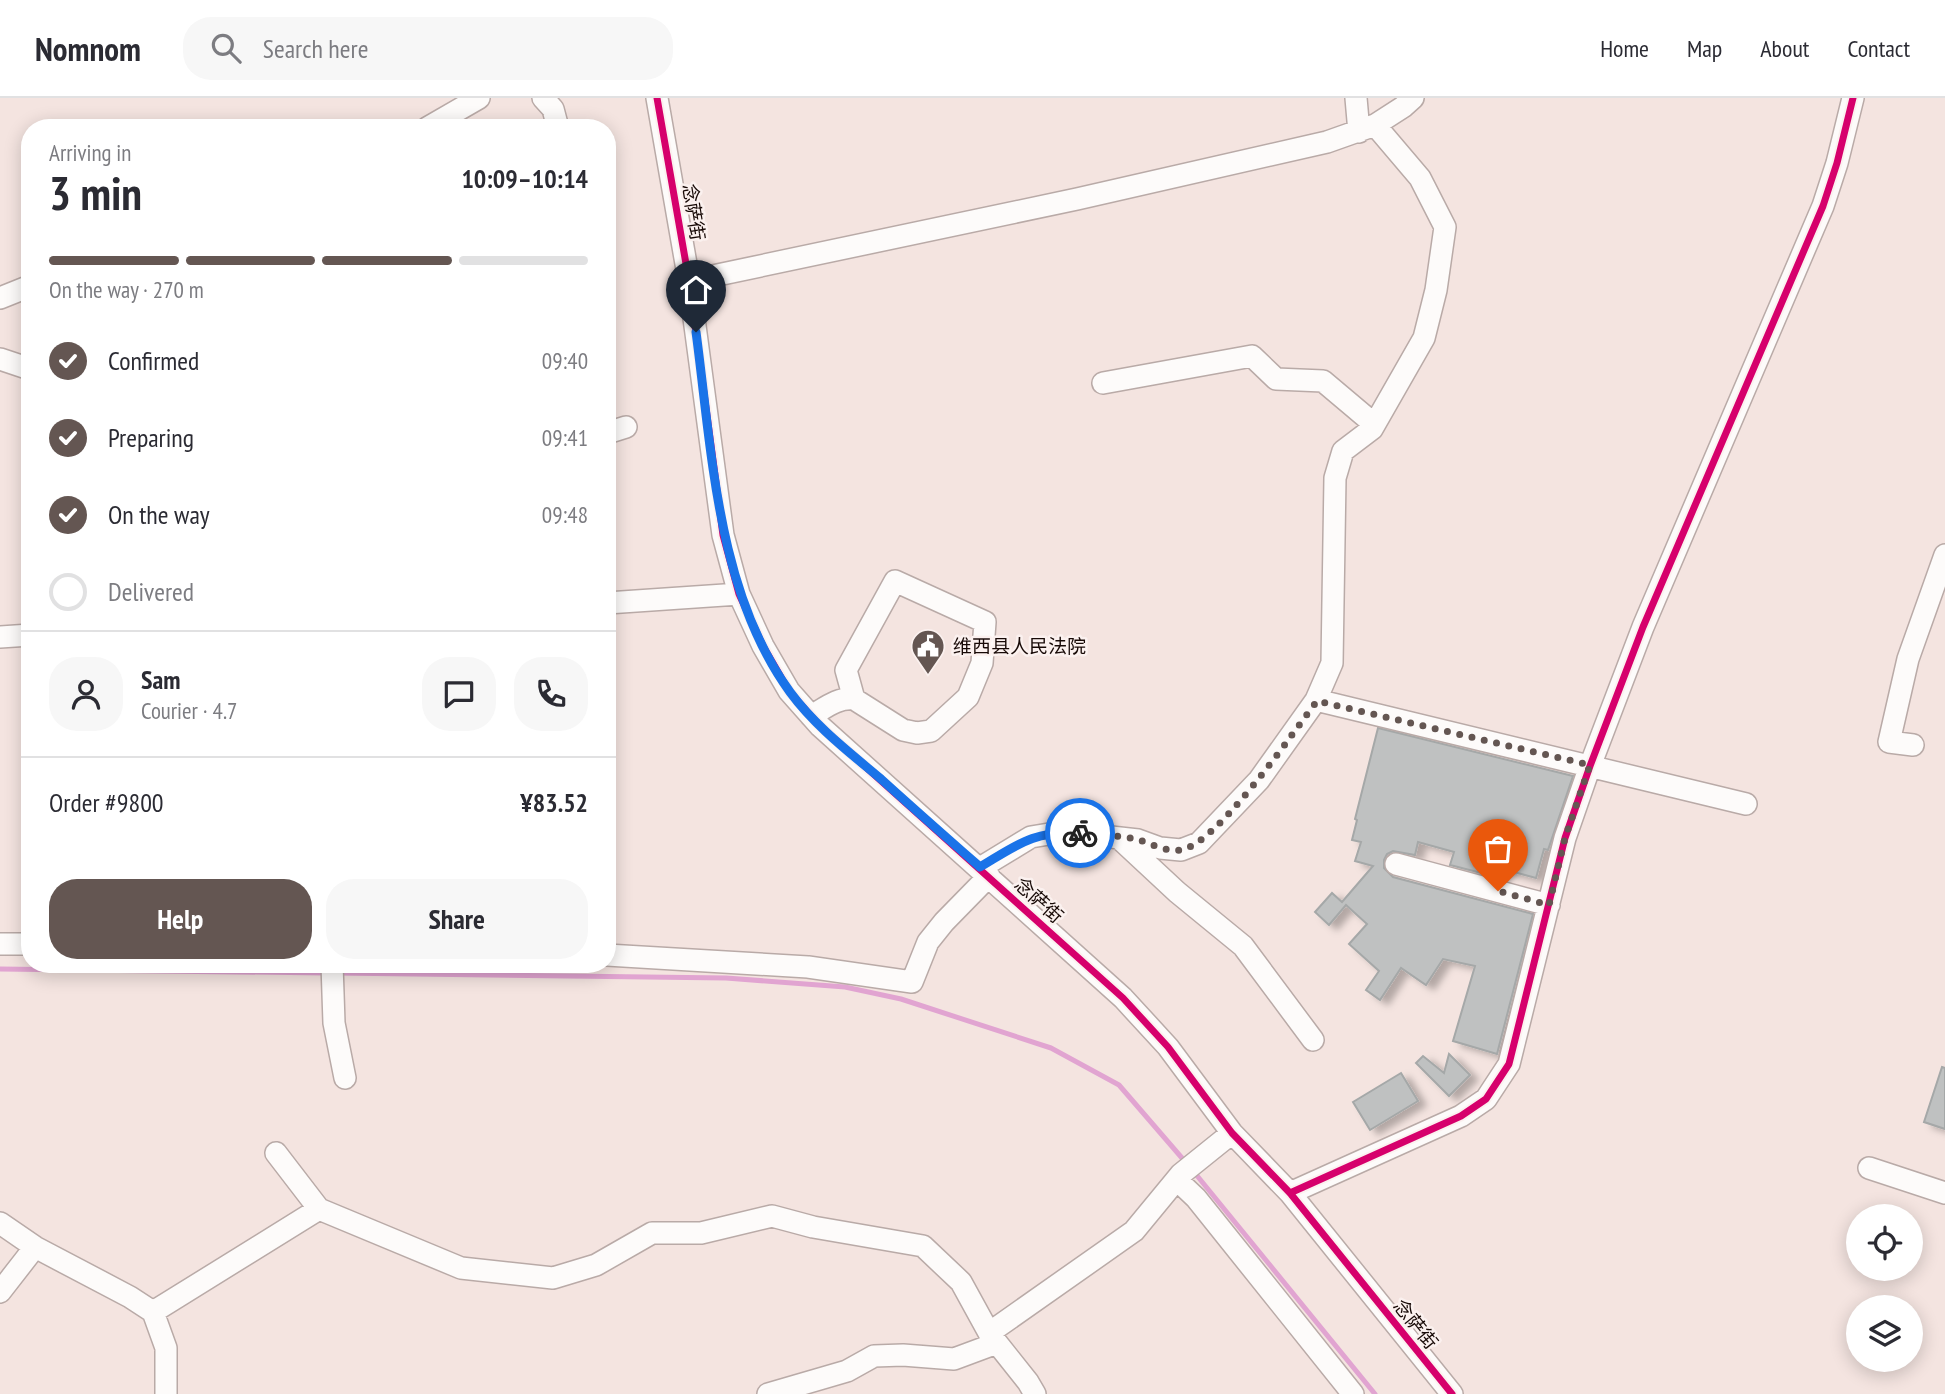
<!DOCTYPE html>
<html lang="en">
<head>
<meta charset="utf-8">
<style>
	body { margin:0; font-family:"PT Sans Narrow","Noto Sans SC",sans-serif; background:#f7f7f7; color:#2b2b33; height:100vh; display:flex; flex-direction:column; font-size:26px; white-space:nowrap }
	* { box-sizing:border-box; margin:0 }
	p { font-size:23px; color:#7c7c81 }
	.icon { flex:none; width:38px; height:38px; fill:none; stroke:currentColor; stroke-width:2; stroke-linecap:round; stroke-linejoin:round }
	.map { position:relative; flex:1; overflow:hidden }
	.drawer { position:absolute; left:21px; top:21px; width:595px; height:854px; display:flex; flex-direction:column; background:#fff; border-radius:28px; box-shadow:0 4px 18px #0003 }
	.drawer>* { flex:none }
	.fabs { position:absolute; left:1846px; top:1106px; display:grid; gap:14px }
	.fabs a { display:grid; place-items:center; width:77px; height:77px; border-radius:50%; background:#fff; box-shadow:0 4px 18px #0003; font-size:35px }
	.pin { position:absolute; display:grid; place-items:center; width:60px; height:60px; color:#fff; margin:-72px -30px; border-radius:50% 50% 50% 0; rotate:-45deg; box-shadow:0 0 7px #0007 }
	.pin .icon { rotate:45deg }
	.courier { position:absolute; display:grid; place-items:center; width:70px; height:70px; margin:-35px; border:5px solid #1a73e8; border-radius:50%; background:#fff; color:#222; box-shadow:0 2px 9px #0007 }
	.headline em { font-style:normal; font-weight:600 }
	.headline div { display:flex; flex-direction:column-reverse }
	.headline { display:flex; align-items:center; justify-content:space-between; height:119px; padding:0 28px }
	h1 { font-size:46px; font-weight:600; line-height:52px }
	.bar { display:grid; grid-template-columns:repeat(4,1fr); gap:10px 7px; align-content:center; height:84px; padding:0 28px }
	.bar i { height:9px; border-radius:5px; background:#e1e1e2 }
	.bar .selected { background:#645652 }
	.bar p { grid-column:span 4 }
	.line { display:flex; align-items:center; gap:18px; padding:0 28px; border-top:2px solid #e1e1e2 }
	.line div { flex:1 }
	.round { display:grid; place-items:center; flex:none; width:74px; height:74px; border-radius:28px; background:#f7f7f7 }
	ol { padding:0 28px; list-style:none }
	li { display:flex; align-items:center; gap:21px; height:77px }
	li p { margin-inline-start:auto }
	li .icon { padding:7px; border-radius:50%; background:#645652; color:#fff; stroke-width:4 }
	li:last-child { color:#7c7c81 }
	li i { width:38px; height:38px; border:4px solid #e1e1e2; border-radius:50% }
	.button { display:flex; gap:14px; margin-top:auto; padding:14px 28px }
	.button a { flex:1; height:80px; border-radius:28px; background:#645652; color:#fff; font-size:28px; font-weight:600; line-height:80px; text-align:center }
	.button a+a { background:#f7f7f7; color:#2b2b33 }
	header { display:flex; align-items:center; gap:42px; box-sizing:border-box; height:98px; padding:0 35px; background:#fff; border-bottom:2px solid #e1e1e2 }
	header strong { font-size:33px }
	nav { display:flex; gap:38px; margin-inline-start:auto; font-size:24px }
	.search { width:490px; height:63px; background:#f7f7f7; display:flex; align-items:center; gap:18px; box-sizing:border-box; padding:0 24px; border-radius:28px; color:#7c7c81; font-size:26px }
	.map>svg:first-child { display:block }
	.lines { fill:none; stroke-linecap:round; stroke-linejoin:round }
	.stream { stroke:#e1a4d1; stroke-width:5 }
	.building { fill:#bfc1c1; stroke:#a5a8a8; stroke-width:2; filter:url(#shadow) }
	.minor-casing { stroke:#b9aaa7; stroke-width:24 }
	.minor { stroke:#fdfbfa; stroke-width:21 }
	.cycleway-casing { stroke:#fbf1ef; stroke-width:11 }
	.cycleway { stroke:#d6006c; stroke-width:7 }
	.done { stroke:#645652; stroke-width:7; stroke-dasharray:0 12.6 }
	.route { stroke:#1a73e8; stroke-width:9 }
	.labels { text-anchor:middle; stroke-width:5; stroke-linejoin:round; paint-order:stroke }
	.street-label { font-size:19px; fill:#170906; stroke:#fbf1ef }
	.poi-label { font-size:19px; fill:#170906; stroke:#fbf1ef; text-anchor:start }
</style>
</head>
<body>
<header>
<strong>Nomnom</strong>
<div class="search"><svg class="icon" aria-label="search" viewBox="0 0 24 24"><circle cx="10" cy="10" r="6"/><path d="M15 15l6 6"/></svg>Search here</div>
<nav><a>Home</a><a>Map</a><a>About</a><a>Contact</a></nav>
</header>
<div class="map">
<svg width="1945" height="1296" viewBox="0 0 1945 1296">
	<defs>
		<filter id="shadow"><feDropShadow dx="8" dy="4.5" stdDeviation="3.5" flood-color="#0004"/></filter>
	</defs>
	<rect width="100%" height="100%" fill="#f4e4e0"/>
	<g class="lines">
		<path class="stream" d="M0,871L326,875
			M336,875L726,880L845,889L901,901L1051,950L1119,987L1188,1067
			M1194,1074L1375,1296"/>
	</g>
	<path class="building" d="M1378,630L1573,678L1548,752L1544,751L1536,780L1499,770L1497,779L1450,767L1454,754L1418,744L1415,757L1393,753L1387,756L1384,762V770L1393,779L1533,816L1497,956L1453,943L1475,868L1443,861L1426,887L1401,870L1380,902L1366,892L1379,873L1349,846L1367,826L1346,807L1329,827L1315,814L1332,795L1342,804L1373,768L1355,763L1361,744L1352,742L1357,722L1355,721Z
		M1449,956L1470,977L1449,998L1416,965L1423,958L1444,975Z
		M1942,969L1945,970V1031L1924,1024Z
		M1401,975L1418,1003L1370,1032L1353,1004Z"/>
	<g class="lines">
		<defs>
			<path id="minor" d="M543,0L553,11L558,30
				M657,0L689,183L723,437L739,496L763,548L789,593L820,628L1123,900L1168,949L1232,1035L1290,1095L1452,1296
				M1356,0L1359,34
				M427,30L479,0
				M689,183L1077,101L1327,44L1375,27L1403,9L1413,0
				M0,200L30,188
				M0,261L30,271
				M1103,285L1252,258L1276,281L1323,283L1374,326
				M607,335L626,329
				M607,505L739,496
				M0,539L30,537
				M1316,602L1746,706
				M811,618C825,610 838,599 854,601L903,632L917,635L931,633L968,599L982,565L985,524L895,483L846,572L854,601
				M1913,647L1889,644L1908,561L1945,457
				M1119,740L1177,794L1243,848L1313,942
				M1396,766L1549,807
				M980,770L1031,739L1049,736L1075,735L1138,742L1160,750L1181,752L1199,745L1259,682L1316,602L1332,565L1335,380L1343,353L1372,331L1424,240L1436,192L1445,129L1420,80L1375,27
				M0,846H30
				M607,857L808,869L912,884L928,844L944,824L989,778
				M332,866L334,925L345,980
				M276,1055L319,1111L461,1170L553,1180L596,1167L652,1135H701L772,1118L813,1129L923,1148L961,1184L989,1235L1028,1284L1035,1296
				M1869,1070L1945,1095
				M1177,1082L1196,1100L1353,1296
				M1290,1095L1461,1018L1486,1001L1509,966L1565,740L1590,668L1643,529L1823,108L1837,65L1853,0
				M0,1125L35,1149L130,1199L153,1214L166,1250V1296
				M0,1194L35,1149
				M153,1214L319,1111
				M989,1235L1134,1133L1181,1076L1232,1035
				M768,1296L847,1273L874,1258L903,1257L954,1261L997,1245"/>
		</defs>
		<use href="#minor" class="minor-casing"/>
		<use href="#minor" class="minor"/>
		<defs>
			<path id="cycleway" d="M657,0L689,183L723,437L739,496L763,548L789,593L820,628L1123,900L1168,949L1232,1035L1290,1095L1452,1296
				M1290,1095L1461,1018L1486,1001L1509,966L1565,740L1590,668L1643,529L1823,108L1837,65L1853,0"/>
		</defs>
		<use href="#cycleway" class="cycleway-casing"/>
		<use href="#cycleway" class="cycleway"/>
	</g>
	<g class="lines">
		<path class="done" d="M1080,735C1099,737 1120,737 1139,742C1152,746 1165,754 1180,752C1215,749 1294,633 1317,603L1590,667L1565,740L1549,807L1498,793"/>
		<path class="route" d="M696,234C712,353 717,494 790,594C815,628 849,654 881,681C914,711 947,740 980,769C1017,747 1034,732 1080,735"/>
	</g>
	<defs>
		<symbol id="civic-pin" viewBox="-11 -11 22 30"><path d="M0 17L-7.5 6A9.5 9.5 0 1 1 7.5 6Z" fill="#645652" stroke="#fbf1ef"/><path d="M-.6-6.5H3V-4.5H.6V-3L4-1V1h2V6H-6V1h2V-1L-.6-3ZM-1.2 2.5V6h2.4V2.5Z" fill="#fff"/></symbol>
	</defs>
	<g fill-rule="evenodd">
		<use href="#civic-pin" x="909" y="529" width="38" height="52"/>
	</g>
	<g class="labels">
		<g class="street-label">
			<text transform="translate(694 114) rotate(81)" y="7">念萨街</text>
			<text transform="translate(1039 802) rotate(42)" y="7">念萨街</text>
			<text transform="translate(1416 1226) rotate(51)" y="7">念萨街</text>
		</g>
		<g class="poi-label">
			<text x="953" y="555">维西县人民法院</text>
		</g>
	</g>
</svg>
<div class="fabs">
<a><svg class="icon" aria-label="locate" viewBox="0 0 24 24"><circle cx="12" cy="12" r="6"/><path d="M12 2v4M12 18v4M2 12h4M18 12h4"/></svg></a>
<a><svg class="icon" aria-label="layers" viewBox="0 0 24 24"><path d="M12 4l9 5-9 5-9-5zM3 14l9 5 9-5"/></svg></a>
</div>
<div class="pin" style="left:1498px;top:793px;background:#ea580c"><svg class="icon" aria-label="bag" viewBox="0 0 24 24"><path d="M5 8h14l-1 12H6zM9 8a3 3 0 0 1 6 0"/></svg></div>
<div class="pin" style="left:696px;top:234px;background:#1f2937"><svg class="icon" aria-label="home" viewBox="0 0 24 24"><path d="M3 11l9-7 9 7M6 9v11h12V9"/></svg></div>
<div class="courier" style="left:1080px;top:735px"><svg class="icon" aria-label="bike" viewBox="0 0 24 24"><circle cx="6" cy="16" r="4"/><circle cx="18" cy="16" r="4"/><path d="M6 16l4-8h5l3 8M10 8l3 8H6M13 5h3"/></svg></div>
<section class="drawer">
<div class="headline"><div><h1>3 min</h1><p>Arriving in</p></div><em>10:09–10:14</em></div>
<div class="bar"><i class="selected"></i><i class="selected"></i><i class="selected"></i><i></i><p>On the way · 270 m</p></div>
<ol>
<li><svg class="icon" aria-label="check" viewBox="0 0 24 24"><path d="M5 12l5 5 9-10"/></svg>Confirmed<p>09:40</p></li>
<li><svg class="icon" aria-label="check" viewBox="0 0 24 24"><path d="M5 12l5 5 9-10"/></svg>Preparing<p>09:41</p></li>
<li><svg class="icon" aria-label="check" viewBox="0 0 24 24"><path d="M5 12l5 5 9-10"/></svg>On the way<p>09:48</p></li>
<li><i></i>Delivered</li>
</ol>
<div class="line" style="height:126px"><a class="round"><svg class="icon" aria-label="person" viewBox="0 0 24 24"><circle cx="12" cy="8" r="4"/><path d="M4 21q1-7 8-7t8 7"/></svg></a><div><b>Sam</b><p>Courier · 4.7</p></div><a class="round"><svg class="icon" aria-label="chat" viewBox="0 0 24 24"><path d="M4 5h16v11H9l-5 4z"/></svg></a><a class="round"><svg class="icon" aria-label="phone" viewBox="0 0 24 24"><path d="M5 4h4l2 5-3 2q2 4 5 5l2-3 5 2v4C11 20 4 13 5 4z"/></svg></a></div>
<div class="line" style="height:91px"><div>Order #9800</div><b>¥83.52</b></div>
<div class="button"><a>Help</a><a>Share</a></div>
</section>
</div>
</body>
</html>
